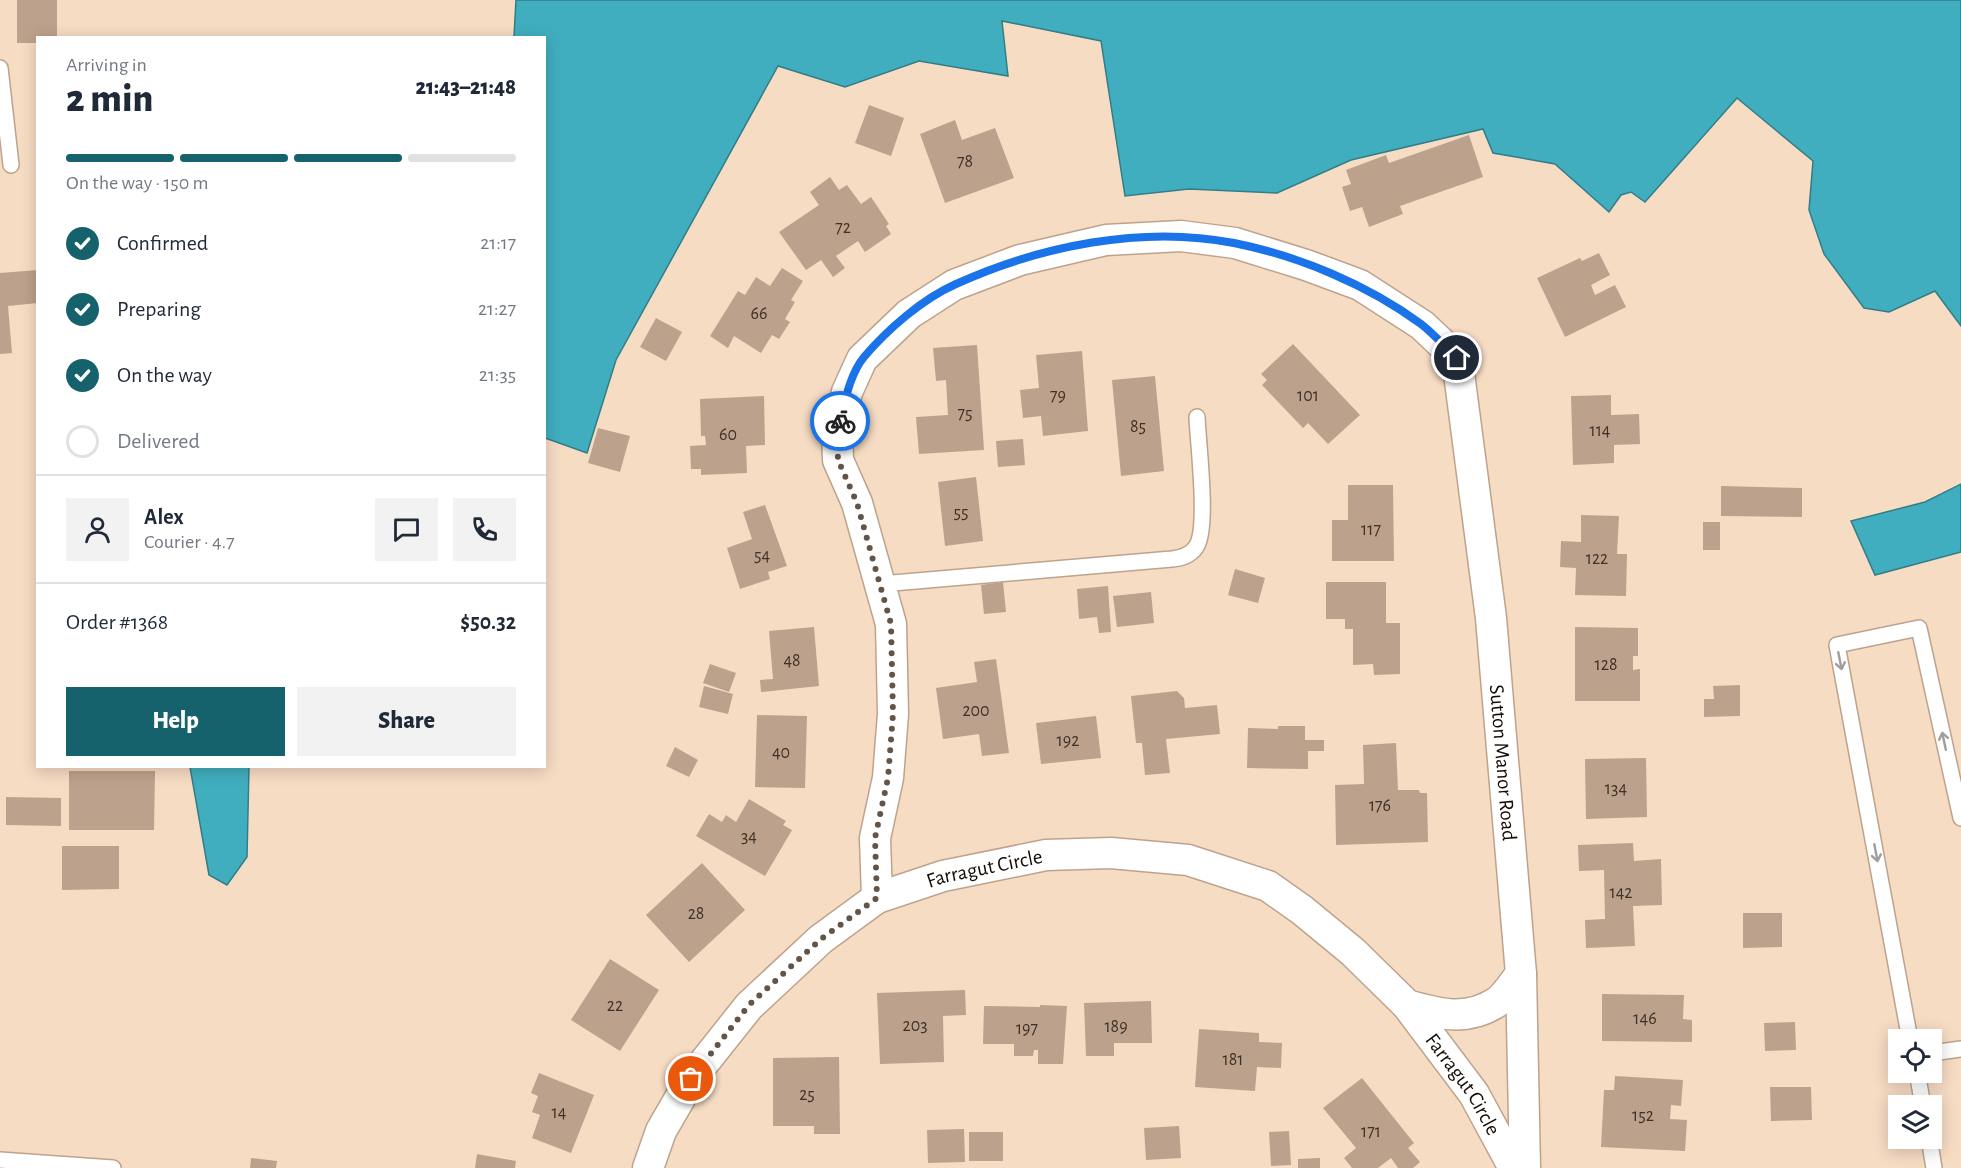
<!DOCTYPE html>
<html lang="en">
<head>
<meta charset="utf-8">
<style>
	body { margin:0; font-family:"Alegreya Sans",sans-serif; background:#f2f2f3; color:#1f2937; height:100vh; display:flex; flex-direction:column; font-size:22px; white-space:nowrap }
	* { box-sizing:border-box; margin:0 }
	p { font-size:20px; color:#747a83 }
	.icon { flex:none; width:33px; height:33px; fill:none; stroke:currentColor; stroke-width:2; stroke-linecap:round; stroke-linejoin:round }
	.map { position:relative; flex:1; overflow:hidden }
	.side { position:absolute; left:36px; top:36px; width:510px; height:732px; display:flex; flex-direction:column; background:#fff; border-radius:0px; box-shadow:0 3px 15px #0003 }
	.side>* { flex:none }
	.tools { position:absolute; left:1888px; top:1029px; display:grid; gap:12px }
	.tools a { display:grid; place-items:center; width:54px; height:54px; border-radius:0px; background:#fff; box-shadow:0 3px 15px #0003; font-size:30px }
	.pin { position:absolute; display:grid; place-items:center; width:51px; height:51px; color:#fff; margin:-26px; border:3px solid #fff; border-radius:50%; box-shadow:0 2px 6px #0007 }
	.courier { position:absolute; display:grid; place-items:center; width:60px; height:60px; margin:-30px; border:4px solid #1a73e8; border-radius:50%; background:#fff; color:#222; box-shadow:0 2px 8px #0007 }
	.summary em { font-style:normal; font-weight:800 }
	.summary div { display:flex; flex-direction:column-reverse }
	.summary { display:flex; align-items:center; justify-content:space-between; height:102px; padding:0 30px }
	h1 { font-size:39px; font-weight:800; line-height:45px }
	.bar { display:grid; grid-template-columns:repeat(4,1fr); gap:9px 6px; align-content:center; height:72px; padding:0 30px }
	.bar i { height:8px; border-radius:4px; background:#e0e1e3 }
	.bar .active { background:#15626d }
	.bar p { grid-column:span 4 }
	.line { display:flex; align-items:center; gap:15px; padding:0 30px; border-top:2px solid #e0e1e3 }
	.line div { flex:1 }
	.round { display:grid; place-items:center; flex:none; width:63px; height:63px; border-radius:0px; background:#f2f2f3 }
	ol { padding:0 30px; list-style:none }
	li { display:flex; align-items:center; gap:18px; height:66px }
	li p { margin-inline-start:auto }
	li .icon { padding:6px; border-radius:50%; background:#15626d; color:#fff; stroke-width:4 }
	li:last-child { color:#747a83 }
	li i { width:33px; height:33px; border:3px solid #e0e1e3; border-radius:50% }
	.cta { display:flex; gap:12px; margin-top:auto; padding:12px 30px }
	.cta a { flex:1; height:69px; border-radius:0px; background:#15626d; color:#fff; font-size:24px; font-weight:800; line-height:69px; text-align:center }
	.cta a+a { background:#f2f2f3; color:#1f2937 }
	.map>svg:first-child { display:block }
	.water { fill:#40aebf; stroke:#337d87; stroke-width:1.5 }
	.building { fill:#bca28c }
	.lines { fill:none; stroke-linecap:round; stroke-linejoin:round }
	.lane-casing { stroke:#bda38d; stroke-width:18 }
	.street-casing { stroke:#bda38d; stroke-width:33 }
	.lane { stroke:#fff; stroke-width:15 }
	.street { stroke:#fff; stroke-width:30 }
	.oneway { stroke:#a19d9b }
	.done { stroke:#635447; stroke-width:6; stroke-dasharray:0 10.8 }
	.route { stroke:#1a73e8; stroke-width:8 }
	.labels { text-anchor:middle; stroke-width:5; stroke-linejoin:round; paint-order:stroke }
	.number-label { font-size:18px; fill:#3e3126 }
	.street-label { font-size:21px; fill:#140b04; stroke:#fff }
</style>
</head>
<body>
<div class="map">
<svg width="1961" height="1168" viewBox="0 0 1961 1168">
	<rect width="100%" height="100%" fill="#f7dcc4"/>
	<path class="water" d="M516,0H1961V326L1935,291L1889,312L1864,308L1824,254L1809,210L1813,161L1737,98L1645,202L1631,192L1621,195L1609,212L1555,164L1493,153L1483,129L1351,160L1277,193L1189,189L1125,196L1101,41L1002,21L1008,76L919,61L845,87L778,66L616,360L587,453L545,438L544,38L514,37Z
		M1961,484V552L1875,575L1851,521L1925,502Z
		M190,767H249L247,857L227,885L209,875Z"/>
	<path class="building" d="M17,0H57V38H38V43H17Z
		M869,105L904,118L891,156L855,143Z
		M955,120L962,140L995,128L1014,178L945,203L920,134Z
		M1469,135L1483,177L1400,206L1403,214L1369,227L1362,207L1350,211L1342,187L1351,184L1346,170L1386,155L1389,163Z
		M830,177L839,190L847,185L861,204L871,197L889,224L886,226L891,234L865,252L858,241L836,256L845,268L833,277L821,260L806,270L779,232L819,205L810,192Z
		M1599,253L1610,275L1591,285L1595,295L1615,285L1626,307L1565,337L1537,278L1580,258L1582,261Z
		M782,268L803,281L791,300L795,302L785,319L790,322L779,339L772,335L761,353L734,336L728,348L710,336L738,291L745,295L756,277L770,286Z
		M38,270V303L8,306L12,353L0,354V273Z
		M656,318L682,332L666,361L640,347Z
		M1293,344L1360,415L1328,444L1308,423L1303,428L1262,385L1267,380L1261,374Z
		M977,345L984,450L919,454L916,417L948,415L946,380L936,381L933,348Z
		M1082,351L1088,431L1043,436L1041,416L1023,418L1020,390L1039,388L1036,355Z
		M1155,376L1164,471L1121,476L1112,380Z
		M1611,395V415L1639,414L1640,444L1614,445V463L1573,465L1571,396Z
		M764,396L765,445L746,446L747,473L701,475V469H691L690,446L706,445L705,436H701L700,399Z
		M598,428L630,436L620,472L588,463Z
		M1023,439L1025,465L998,467L996,441Z
		M976,477L983,541L945,546L938,482Z
		M1348,485H1393L1394,561H1332V520H1348Z
		M1721,486L1802,488V517L1721,516Z
		M765,505L787,566L768,572L770,579L740,589L727,548L752,539L743,512Z
		M1581,515L1619,516L1617,554H1627L1626,596L1575,595L1576,568L1560,567L1561,541L1581,542Z
		M1703,522H1720V550H1703Z
		M1235,569L1265,578L1258,603L1228,595Z
		M1003,582L1006,612L984,614L981,585Z
		M1326,582H1386V623H1400V674L1374,675L1373,664L1353,665V629H1345V619H1326Z
		M1108,586L1111,632L1099,633L1097,617L1079,619L1077,589Z
		M1151,592L1154,623L1117,627L1113,596Z
		M814,627L819,686L761,692L760,680L773,679L769,631Z
		M1575,627L1638,628V656H1633V670L1640,669V701H1575Z
		M996,659L1009,753L982,756L979,734L943,739L936,688L977,682L974,662Z
		M710,664L736,673L729,692L703,683Z
		M1740,685V716L1704,717V699H1714L1713,686Z
		M704,686L733,694L728,714L699,707Z
		M1177,691L1184,698L1185,708L1217,705L1220,734L1166,739L1170,773L1145,775L1142,743H1136L1131,696Z
		M757,715L807,716L805,788L755,787Z
		M1096,716L1101,758L1041,764L1036,723Z
		M1278,726H1305V740H1324V751H1308V769L1247,768L1248,728L1278,729Z
		M1396,743L1398,790H1419L1420,793H1427L1428,842L1336,845L1335,785L1364,784L1363,745Z
		M675,747L698,760L689,777L666,766Z
		M1646,758L1647,817L1586,819L1585,759Z
		M69,771H155L154,830H69Z
		M6,797L61,798V826L6,825Z
		M749,799L786,821L783,825L792,830L765,876L696,836L709,814L722,822L726,815L736,822Z
		M1633,843L1634,861L1661,859L1662,905L1633,906L1635,946L1586,948L1585,920L1605,919L1604,870L1579,871L1578,845Z
		M62,846H119V889L62,890Z
		M702,863L745,910L689,962L646,915Z
		M1743,913H1782V947L1743,948Z
		M610,959L659,990L620,1051L571,1020Z
		M965,990L966,1015L943,1016L944,1062L880,1064L877,993Z
		M1602,994L1684,995L1683,1019L1692,1020V1042L1602,1041Z
		M1151,1001L1152,1043H1114V1056H1086L1084,1003Z
		M1040,1005L1067,1006L1063,1064H1038V1050H1034L1033,1056H1014V1044H983L984,1006L1040,1007Z
		M1795,1022L1796,1050L1765,1051L1764,1023Z
		M1199,1029L1259,1033V1042L1282,1043L1281,1068L1257,1067L1255,1091L1195,1087Z
		M839,1057L840,1134H814V1126H773V1058Z
		M539,1073L594,1095L571,1153L532,1138L540,1115L532,1112L538,1096L531,1093Z
		M1615,1076L1683,1080L1681,1106L1671,1105L1670,1119L1687,1120L1685,1151L1601,1147L1604,1090H1614Z
		M1362,1078L1414,1143L1408,1148L1420,1162L1413,1168H1398L1391,1158L1378,1168H1352L1344,1158L1356,1148L1323,1108Z
		M1770,1087H1811L1812,1120L1771,1121Z
		M1179,1126L1181,1158L1146,1160L1144,1128Z
		M964,1129L965,1162L928,1163L927,1130Z
		M1289,1131L1291,1165L1271,1166L1269,1132Z
		M969,1132H1003V1161H969Z
		M477,1154L516,1161L515,1168H475Z
		M251,1158L277,1161L276,1168H250Z
		M1320,1158V1168H1298V1159Z"/>
	<g class="lines">
		<defs>
			<path id="lane" d="M0,68L11,165
				M881,584L1172,559C1181,558 1190,556 1196,547C1209,529 1198,444 1197,417
				M1910,1040L1837,645L1919,628L1961,818
				M1932,1053L1961,1049
				M1917,1072L1923,1106
				M1929,1138L1934,1168
				M0,1160L113,1168"/>
			<g id="street">
				<path id="s1" d="M877,898L875,838L888,778L893,714L891,624L857,503L838,460L837,433L847,392L862,359L909,314L954,285L1020,260L1106,240L1181,236L1235,243L1306,265L1360,285L1422,325L1457,358L1491,618L1521,974L1525,1168"/>
				<path d="M1407,1005C1438,1014 1467,1022 1497,1002C1506,996 1514,982 1521,974"/>
				<path id="s2" d="M648,1168L661,1131L691,1079L749,1006L821,939L877,898L943,876L1046,855L1111,853L1188,860L1268,886L1302,910L1353,952L1407,1005L1474,1094L1514,1168"/>
			</g>
		</defs>
		<use href="#lane" class="lane-casing"/>
		<use href="#street" class="street-casing"/>
		<use href="#lane" class="lane"/>
		<use href="#street" class="street"/>
	</g>
	<defs><path id="oneway-shaft" d="M-6 0H5M1.5-3L5.5 0L1.5 3" fill="none" stroke-width="1.6" stroke-linecap="round" stroke-linejoin="round" transform="scale(1.5)"/></defs>
	<g class="oneway">
		<use href="#oneway-shaft" transform="translate(1840 661) rotate(79)"/>
		<use href="#oneway-shaft" transform="translate(1944 741) rotate(-102)"/>
		<use href="#oneway-shaft" transform="translate(1876 853) rotate(79)"/>
	</g>
	<g class="lines">
		<path class="done" d="M691,1079L749,1005L821,939L877,898L875,838L888,778L893,714L891,624L857,503L838,460L837,433L840,421"/>
		<path class="route" d="M840,421C845,401 850,374 864,357C887,330 922,299 956,284C1040,246 1142,225 1234,243C1299,256 1368,285 1421,324C1434,334 1445,347 1457,358"/>
	</g>
	<g class="labels">
		<g class="number-label">
			<text x="965" y="167">78</text>
			<text x="843" y="233">72</text>
			<text x="759" y="319">66</text>
			<text x="1058" y="401">79</text>
			<text x="1308" y="401">101</text>
			<text x="965" y="419">75</text>
			<text x="1138" y="432">85</text>
			<text x="1600" y="436">114</text>
			<text x="728" y="440">60</text>
			<text x="961" y="518">55</text>
			<text x="1371" y="535">117</text>
			<text x="762" y="561">54</text>
			<text x="1597" y="564">122</text>
			<text x="792" y="666">48</text>
			<text x="1606" y="670">128</text>
			<text x="976" y="716">200</text>
			<text x="1068" y="746">192</text>
			<text x="781" y="758">40</text>
			<text x="1616" y="794">134</text>
			<text x="1380" y="811">176</text>
			<text x="749" y="842">34</text>
			<text x="1621" y="898">142</text>
			<text x="696" y="919">28</text>
			<text x="615" y="1011">22</text>
			<text x="1645" y="1024">146</text>
			<text x="915" y="1031">203</text>
			<text x="1116" y="1032">189</text>
			<text x="1027" y="1034">197</text>
			<text x="1233" y="1065">181</text>
			<text x="807" y="1100">25</text>
			<text x="559" y="1118">14</text>
			<text x="1643" y="1121">152</text>
			<text x="1371" y="1137">171</text>
		</g>
		<g class="street-label">
			<text dy="7" stroke="none"><textPath href="#s1" startOffset="1622">Sutton Manor Road</textPath></text>
			<text dy="7" stroke="none"><textPath href="#s2" startOffset="472">Farragut Circle</textPath></text>
			<text dy="7" stroke="none"><textPath href="#s2" startOffset="1042">Farragut Circle</textPath></text>
		</g>
	</g>
</svg>
<div class="tools">
<a><svg class="icon" aria-label="locate" viewBox="0 0 24 24"><circle cx="12" cy="12" r="6"/><path d="M12 2v4M12 18v4M2 12h4M18 12h4"/></svg></a>
<a><svg class="icon" aria-label="layers" viewBox="0 0 24 24"><path d="M12 4l9 5-9 5-9-5zM3 14l9 5 9-5"/></svg></a>
</div>
<div class="pin" style="left:691px;top:1079px;background:#ea580c"><svg class="icon" aria-label="bag" viewBox="0 0 24 24"><path d="M5 8h14l-1 12H6zM9 8a3 3 0 0 1 6 0"/></svg></div>
<div class="pin" style="left:1457px;top:358px;background:#1f2937"><svg class="icon" aria-label="home" viewBox="0 0 24 24"><path d="M3 11l9-7 9 7M6 9v11h12V9"/></svg></div>
<div class="courier" style="left:840px;top:421px"><svg class="icon" aria-label="bike" viewBox="0 0 24 24"><circle cx="6" cy="16" r="4"/><circle cx="18" cy="16" r="4"/><path d="M6 16l4-8h5l3 8M10 8l3 8H6M13 5h3"/></svg></div>
<section class="side">
<div class="summary"><div><h1>2 min</h1><p>Arriving in</p></div><em>21:43–21:48</em></div>
<div class="bar"><i class="active"></i><i class="active"></i><i class="active"></i><i></i><p>On the way · 150 m</p></div>
<ol>
<li><svg class="icon" aria-label="check" viewBox="0 0 24 24"><path d="M5 12l5 5 9-10"/></svg>Confirmed<p>21:17</p></li>
<li><svg class="icon" aria-label="check" viewBox="0 0 24 24"><path d="M5 12l5 5 9-10"/></svg>Preparing<p>21:27</p></li>
<li><svg class="icon" aria-label="check" viewBox="0 0 24 24"><path d="M5 12l5 5 9-10"/></svg>On the way<p>21:35</p></li>
<li><i></i>Delivered</li>
</ol>
<div class="line" style="height:108px"><a class="round"><svg class="icon" aria-label="person" viewBox="0 0 24 24"><circle cx="12" cy="8" r="4"/><path d="M4 21q1-7 8-7t8 7"/></svg></a><div><b>Alex</b><p>Courier · 4.7</p></div><a class="round"><svg class="icon" aria-label="chat" viewBox="0 0 24 24"><path d="M4 5h16v11H9l-5 4z"/></svg></a><a class="round"><svg class="icon" aria-label="phone" viewBox="0 0 24 24"><path d="M5 4h4l2 5-3 2q2 4 5 5l2-3 5 2v4C11 20 4 13 5 4z"/></svg></a></div>
<div class="line" style="height:78px"><div>Order #1368</div><b>$50.32</b></div>
<div class="cta"><a>Help</a><a>Share</a></div>
</section>
</div>
</body>
</html>
